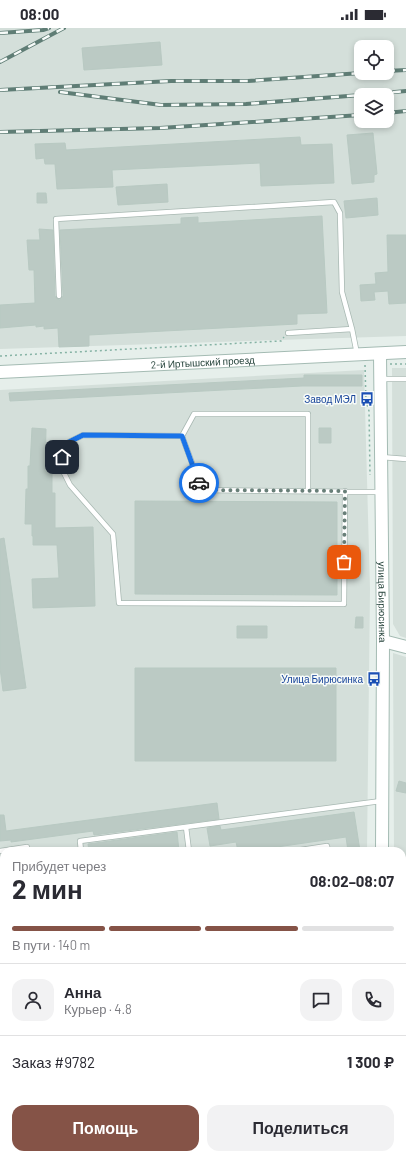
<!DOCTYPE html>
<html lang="ru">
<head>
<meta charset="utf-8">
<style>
	body { margin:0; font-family:Barlow,sans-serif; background:#f2f2f3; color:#2b2b33; height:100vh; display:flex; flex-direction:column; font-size:15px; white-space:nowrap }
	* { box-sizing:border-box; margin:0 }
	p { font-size:13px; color:#7c7c81 }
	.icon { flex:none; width:22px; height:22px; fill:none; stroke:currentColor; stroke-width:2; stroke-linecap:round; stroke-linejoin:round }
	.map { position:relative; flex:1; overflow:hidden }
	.sheet { position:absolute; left:0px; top:819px; width:406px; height:312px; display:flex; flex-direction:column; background:#fff; border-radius:12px 12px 0 0; box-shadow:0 2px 6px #0003 }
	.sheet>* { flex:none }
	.buttons { position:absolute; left:354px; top:12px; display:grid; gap:8px }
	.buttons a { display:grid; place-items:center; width:40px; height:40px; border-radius:8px; background:#fff; box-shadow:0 2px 6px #0003; font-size:20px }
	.pin { position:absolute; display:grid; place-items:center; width:34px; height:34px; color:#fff; margin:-17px; border-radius:8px; box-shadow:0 2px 6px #0006 }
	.courier { position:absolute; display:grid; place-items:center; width:40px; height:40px; margin:-20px; border:3px solid #1a73e8; border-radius:50%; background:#fff; color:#222; box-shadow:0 1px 5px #0007 }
	.head em { font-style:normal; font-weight:700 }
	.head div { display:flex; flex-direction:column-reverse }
	.head { display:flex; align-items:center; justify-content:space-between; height:68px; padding:0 12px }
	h1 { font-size:26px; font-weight:700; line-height:30px }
	.bar { display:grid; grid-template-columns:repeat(4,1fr); gap:6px 4px; align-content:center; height:48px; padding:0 12px }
	.bar i { height:5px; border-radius:3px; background:#e1e1e2 }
	.bar .selected { background:#855347 }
	.bar p { grid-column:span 4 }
	.line { display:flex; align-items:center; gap:10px; padding:0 12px; border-top:1px solid #e1e1e2 }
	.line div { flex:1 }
	.round { display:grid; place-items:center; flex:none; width:42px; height:42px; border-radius:12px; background:#f2f2f3 }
	.cta { display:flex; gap:8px; margin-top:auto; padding:8px 12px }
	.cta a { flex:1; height:46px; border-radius:12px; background:#855347; color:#fff; font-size:16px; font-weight:700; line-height:46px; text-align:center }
	.cta a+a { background:#f2f2f3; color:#2b2b33 }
	.status { display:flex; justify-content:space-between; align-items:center; height:28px; padding:0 20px; background:#fff; direction:ltr }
	.status svg { height:11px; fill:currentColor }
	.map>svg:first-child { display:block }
	.built { fill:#d4dfda; fill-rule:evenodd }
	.building { fill:#bbcac4; stroke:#b8c9c2 }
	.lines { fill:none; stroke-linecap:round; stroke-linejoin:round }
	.lane-casing { stroke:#a8b8b2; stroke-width:6 }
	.secondary-casing { stroke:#a4bbb3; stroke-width:14 }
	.path { stroke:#86b3a5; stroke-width:1.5; stroke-dasharray:2 3; stroke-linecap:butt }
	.lane { stroke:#fff; stroke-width:4.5 }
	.secondary { stroke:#fff; stroke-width:12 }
	.rail-casing { stroke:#5f7d75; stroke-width:4 }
	.rail { stroke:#f7fbf9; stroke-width:2.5; stroke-dasharray:8; stroke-linecap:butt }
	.done { stroke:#687f78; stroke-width:4; stroke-dasharray:0 7.2 }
	.route { stroke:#1a73e8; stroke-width:5 }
	.labels { text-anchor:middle; stroke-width:3; stroke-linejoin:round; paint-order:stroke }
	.street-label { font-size:10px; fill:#24423a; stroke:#f7fbf9 }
	.transit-label { font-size:10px; fill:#164399; stroke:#f7fbf9; text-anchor:end }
</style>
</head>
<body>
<div class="status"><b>08:00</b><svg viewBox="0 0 49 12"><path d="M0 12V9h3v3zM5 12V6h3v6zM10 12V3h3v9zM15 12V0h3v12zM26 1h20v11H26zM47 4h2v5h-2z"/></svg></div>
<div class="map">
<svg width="406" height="1131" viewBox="0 0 406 1131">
	<rect width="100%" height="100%" fill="#e6efeb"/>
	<path class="built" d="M0,0H406V308L0,321ZM361,19H387V45H361ZM361,67H387V93H361Z
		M392,340H406V610L400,608L393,596Z
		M364,342L370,561L367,823H4V1127H264L234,1131H0V362Z
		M393,625L406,629V1108L402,1107V823H394Z"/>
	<path class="building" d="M160,14L162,37L84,42L82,20Z
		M373,105L377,146L374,147V154L352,156L347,107Z
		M300,109L301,117L332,116L334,155L261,158L260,135L112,142L113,159L57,161L55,136H45L44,130L36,131L35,116L65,115L66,122Z
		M167,156L168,174L118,177L116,159Z
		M37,165H46L47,175H37Z
		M377,170L378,187L346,190L344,173Z
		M322,188L327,285L297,286V296L89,307V318L59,319L58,300L44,301V298L36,299V297L0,300V277L35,275L34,242H29L27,212H40L39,201L53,202L55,268L57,271L60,272L63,268L60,202L181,196V190L198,189V195Z
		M387,207H406V275L389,276L388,263L374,264L375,272L361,273L360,257L376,256L375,245L388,244Z
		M304,347H362V358H302L10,373L9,365L304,350Z
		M32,400L46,401L45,443H52V465H55V500L93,499L95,578L33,580L32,551L59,550L57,517H33V508H32V496H25L26,461H28V438H30Z
		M319,400H331V415H319Z
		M135,473L337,474V567L135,566Z
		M4,510L26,660L3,663L0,640V511Z
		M356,589H363V600H355Z
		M237,598H267V610H237Z
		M135,640H336V733H135Z
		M399,753L406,755V765L396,763Z
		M217,775L219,791L94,807L93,803L11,814V812L0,813V787H4L6,803Z
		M354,784L360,823H348L346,809L249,823H238L236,814L210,818L207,800L220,798L221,802Z
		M177,804L179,823H89L88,816Z"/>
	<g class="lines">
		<defs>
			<path id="lane" d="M59,268L56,191L334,174L340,185L342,264L352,301
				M288,305L352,301L357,326
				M382,351H406
				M182,408L194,386H308V463
				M381,429L406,431
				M345,463L344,576L119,575L113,506L70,457L63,443L62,429L69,414L83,407L182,408L202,462L367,464H381
				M186,799L189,823
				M0,823L27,819V823
				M81,823L80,813L381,773
				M294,823L327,818L328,823
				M0,952H4
				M0,1114L4,1113"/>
			<g id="secondary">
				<path id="s1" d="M380,326L383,613L382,823"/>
				<path id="s2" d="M0,344L406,324"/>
				<path d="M383,613L406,619"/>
				<path d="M397,1127L406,1129"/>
				<path d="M363,1131L390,1127"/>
			</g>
		</defs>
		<use href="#lane" class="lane-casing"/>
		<use href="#secondary" class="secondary-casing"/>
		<path class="path" d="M0,328L281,313L284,309
			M390,336H406
			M365,337L366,373L369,383L370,447"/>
		<use href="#lane" class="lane"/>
		<use href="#secondary" class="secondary"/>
		<defs>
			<path id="rail" d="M0,5L43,2L49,0
				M0,34L64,0
				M387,43L406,42
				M0,62L171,53H248L361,45
				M60,64L161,77L246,76L361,67
				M361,67L406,63
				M387,85L406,83
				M0,104L160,100L361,87"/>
		</defs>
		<use href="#rail" class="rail-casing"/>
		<use href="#rail" class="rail"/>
	</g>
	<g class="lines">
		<path class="done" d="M199,455L202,462L345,463L344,534"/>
		<path class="route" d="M62,429L69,414L83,407L182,408L199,455"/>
	</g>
	<defs>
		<symbol id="bus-bare" viewBox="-9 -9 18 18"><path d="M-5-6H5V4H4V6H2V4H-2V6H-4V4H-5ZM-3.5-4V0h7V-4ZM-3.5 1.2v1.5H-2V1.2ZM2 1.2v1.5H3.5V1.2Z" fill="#1a4fb4" stroke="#f7fbf9" stroke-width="2.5" paint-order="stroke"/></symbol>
	</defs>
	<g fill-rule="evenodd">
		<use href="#bus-bare" x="357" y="361" width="20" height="20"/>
		<use href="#bus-bare" x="364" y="641" width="20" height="20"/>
	</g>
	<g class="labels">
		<g class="street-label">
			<text dy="4" stroke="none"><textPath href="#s2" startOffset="203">2-й Иртышский проезд</textPath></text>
			<text dy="4" stroke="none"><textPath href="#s1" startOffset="248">улица Бирюсинка</textPath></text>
		</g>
		<g class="transit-label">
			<text x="356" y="375">Завод МЭЛ</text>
			<text x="363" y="655">Улица Бирюсинка</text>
		</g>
	</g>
</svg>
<div class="buttons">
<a><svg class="icon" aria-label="locate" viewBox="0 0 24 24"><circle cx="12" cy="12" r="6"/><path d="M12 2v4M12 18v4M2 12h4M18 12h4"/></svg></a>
<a><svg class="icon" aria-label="layers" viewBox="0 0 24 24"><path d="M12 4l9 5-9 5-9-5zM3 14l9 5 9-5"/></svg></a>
</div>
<div class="pin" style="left:344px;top:534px;background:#ea580c"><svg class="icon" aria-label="bag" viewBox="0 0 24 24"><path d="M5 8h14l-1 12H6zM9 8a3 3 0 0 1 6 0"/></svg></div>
<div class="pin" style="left:62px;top:429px;background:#1f2937"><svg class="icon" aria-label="home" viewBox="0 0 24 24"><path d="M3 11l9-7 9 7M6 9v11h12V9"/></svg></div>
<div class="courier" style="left:199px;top:455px"><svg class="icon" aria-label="car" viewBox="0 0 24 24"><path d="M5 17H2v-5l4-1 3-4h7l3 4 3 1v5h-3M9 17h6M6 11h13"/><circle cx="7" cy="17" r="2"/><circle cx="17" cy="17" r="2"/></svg></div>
<section class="sheet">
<div class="head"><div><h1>2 мин</h1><p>Прибудет через</p></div><em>08:02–08:07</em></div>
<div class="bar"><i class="selected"></i><i class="selected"></i><i class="selected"></i><i></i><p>В пути · 140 m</p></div>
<div class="line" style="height:72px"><a class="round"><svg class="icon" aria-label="person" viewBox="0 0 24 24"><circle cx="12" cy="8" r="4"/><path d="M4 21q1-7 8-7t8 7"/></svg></a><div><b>Анна</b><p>Курьер · 4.8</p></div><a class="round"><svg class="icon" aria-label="chat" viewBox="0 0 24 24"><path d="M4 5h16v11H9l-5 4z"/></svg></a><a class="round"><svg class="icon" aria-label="phone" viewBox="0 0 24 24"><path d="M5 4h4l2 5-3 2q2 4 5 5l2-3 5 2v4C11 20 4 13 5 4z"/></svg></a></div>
<div class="line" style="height:52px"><div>Заказ #9782</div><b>1 300 ₽</b></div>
<div class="cta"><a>Помощь</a><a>Поделиться</a></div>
</section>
</div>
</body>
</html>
